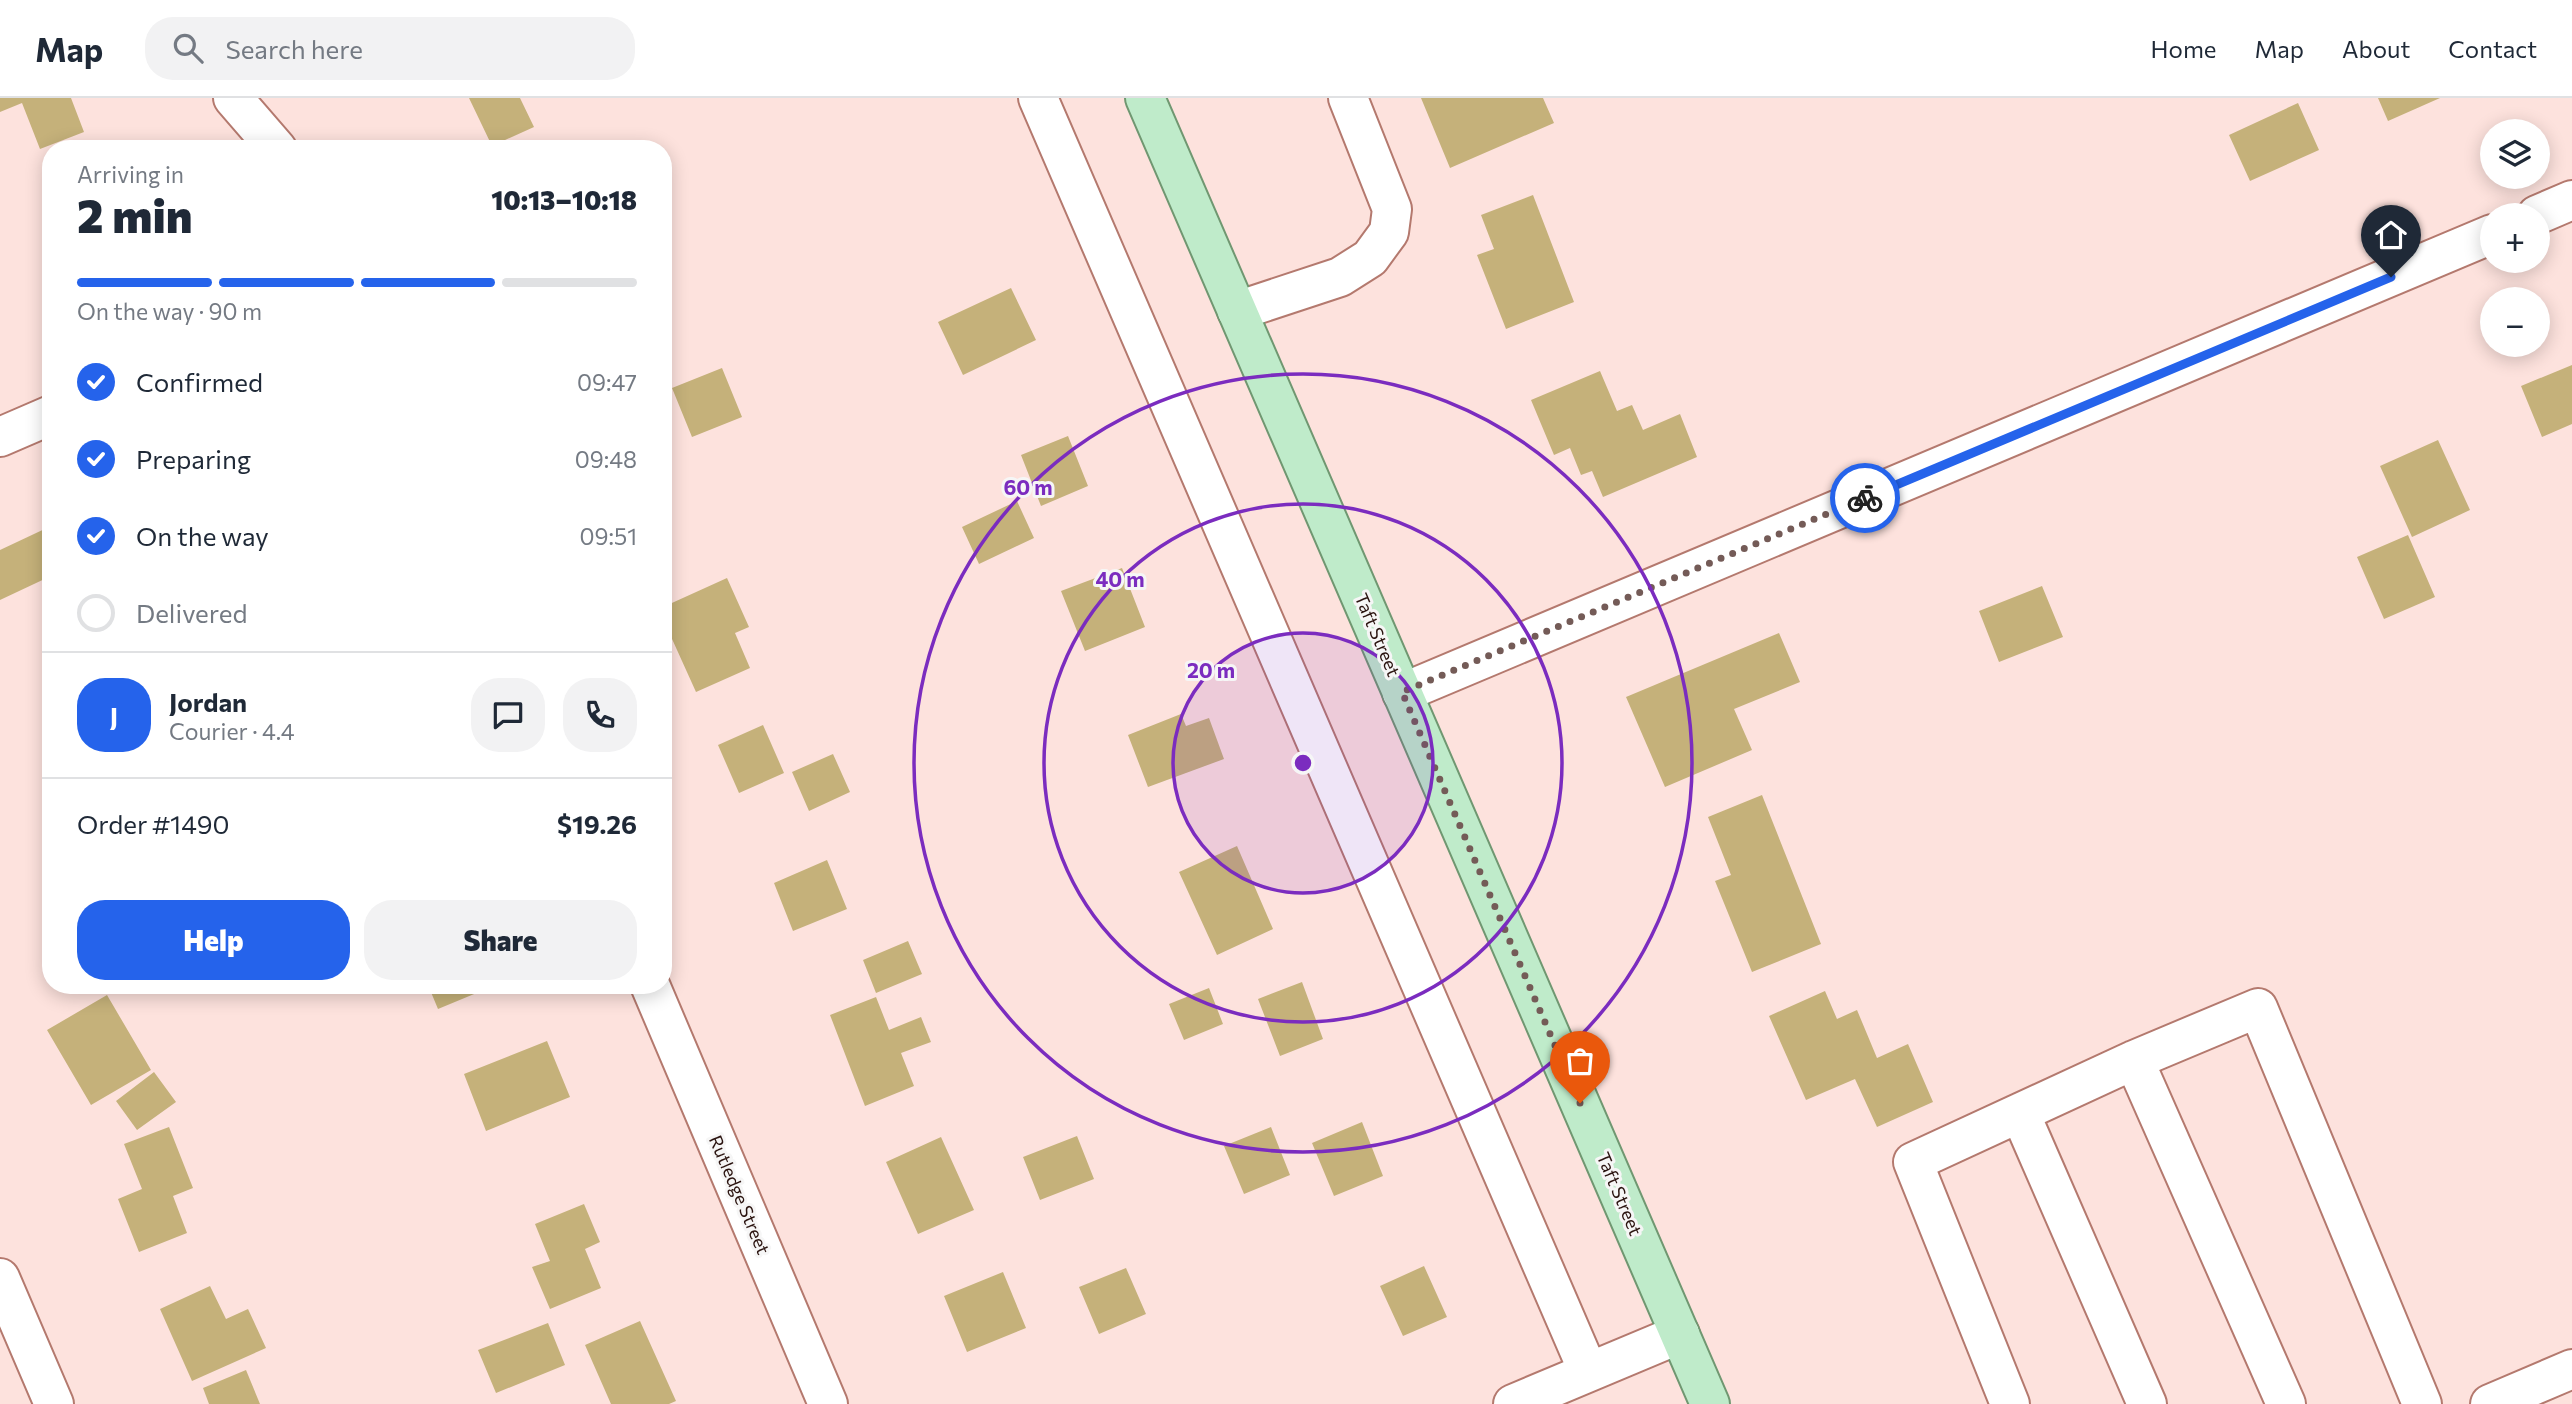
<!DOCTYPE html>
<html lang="en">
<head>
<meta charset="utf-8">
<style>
	body { margin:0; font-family:Commissioner,sans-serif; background:#f2f2f3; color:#1f2937; height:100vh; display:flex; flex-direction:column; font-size:26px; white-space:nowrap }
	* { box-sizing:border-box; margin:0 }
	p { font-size:23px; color:#747a83 }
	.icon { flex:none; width:38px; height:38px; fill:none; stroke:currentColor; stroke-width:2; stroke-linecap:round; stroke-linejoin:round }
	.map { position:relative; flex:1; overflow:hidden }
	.side { position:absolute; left:42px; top:42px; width:630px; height:854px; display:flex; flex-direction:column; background:#fff; border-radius:28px; box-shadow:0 4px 18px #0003 }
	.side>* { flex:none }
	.tools { position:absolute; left:2480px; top:21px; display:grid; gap:14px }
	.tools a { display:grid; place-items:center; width:70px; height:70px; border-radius:50%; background:#fff; box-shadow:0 4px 18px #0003; font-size:35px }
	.pin { position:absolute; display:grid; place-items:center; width:60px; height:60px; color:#fff; margin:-72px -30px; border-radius:50% 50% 50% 0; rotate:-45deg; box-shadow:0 0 7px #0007 }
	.pin .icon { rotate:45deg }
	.courier { position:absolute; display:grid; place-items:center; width:70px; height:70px; margin:-35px; border:5px solid #2563eb; border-radius:50%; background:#fff; color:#222; box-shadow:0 2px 9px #0007 }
	.summary em { font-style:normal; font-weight:800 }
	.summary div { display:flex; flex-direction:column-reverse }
	.summary { display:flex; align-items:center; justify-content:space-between; height:119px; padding:0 35px }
	h1 { font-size:46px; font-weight:800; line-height:52px }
	.bar { display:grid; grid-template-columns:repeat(4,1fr); gap:10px 7px; align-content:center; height:84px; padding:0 35px }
	.bar i { height:9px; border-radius:5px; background:#e0e1e3 }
	.bar .selected { background:#2563eb }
	.bar p { grid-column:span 4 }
	.line { display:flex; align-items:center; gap:18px; padding:0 35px; border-top:2px solid #e0e1e3 }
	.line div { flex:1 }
	.round { display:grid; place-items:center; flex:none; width:74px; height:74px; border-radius:28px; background:#f2f2f3 }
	ol { padding:0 35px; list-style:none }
	li { display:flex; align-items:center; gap:21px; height:77px }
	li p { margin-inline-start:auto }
	li .icon { padding:7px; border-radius:50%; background:#2563eb; color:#fff; stroke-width:4 }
	li:last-child { color:#747a83 }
	li i { width:38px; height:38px; border:4px solid #e0e1e3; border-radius:50% }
	.action { display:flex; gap:14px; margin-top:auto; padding:14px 35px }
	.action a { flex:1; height:80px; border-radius:28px; background:#2563eb; color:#fff; font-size:28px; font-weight:800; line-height:80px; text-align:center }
	.action a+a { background:#f2f2f3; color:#1f2937 }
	header { display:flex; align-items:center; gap:42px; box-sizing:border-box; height:98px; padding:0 35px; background:#fff; border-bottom:2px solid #e0e1e3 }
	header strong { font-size:33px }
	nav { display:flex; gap:38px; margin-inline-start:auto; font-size:24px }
	.search { width:490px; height:63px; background:#f2f2f3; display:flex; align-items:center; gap:18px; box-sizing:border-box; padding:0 24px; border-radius:28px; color:#747a83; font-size:26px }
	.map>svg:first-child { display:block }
	.building { fill:#c5b17a }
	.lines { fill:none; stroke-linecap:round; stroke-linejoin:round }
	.minor-casing { stroke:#b4796e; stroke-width:42 }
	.major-casing { stroke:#709771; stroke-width:42 }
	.minor { stroke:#fff; stroke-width:38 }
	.major { stroke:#bfebca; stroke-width:38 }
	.done { stroke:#745b57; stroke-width:7; stroke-dasharray:0 12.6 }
	.route { stroke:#2563eb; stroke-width:9 }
	.ring { fill:none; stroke:#7b2cbf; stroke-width:3.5 }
	.labels { text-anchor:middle; stroke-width:6; stroke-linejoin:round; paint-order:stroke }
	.street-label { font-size:18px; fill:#2a130f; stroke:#f6f6f6 }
	.centre { fill:#7b2cbf; stroke:#f6f6f6; stroke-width:3.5 }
	.ring-label { font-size:21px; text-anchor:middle; font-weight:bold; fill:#7b2cbf; stroke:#f6f6f6; stroke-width:6; stroke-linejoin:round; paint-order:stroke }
</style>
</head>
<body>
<header>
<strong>Map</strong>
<div class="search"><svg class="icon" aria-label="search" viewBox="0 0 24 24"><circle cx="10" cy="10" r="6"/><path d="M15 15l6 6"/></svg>Search here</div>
<nav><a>Home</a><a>Map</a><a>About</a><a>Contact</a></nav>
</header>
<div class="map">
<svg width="2572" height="1306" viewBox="0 0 2572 1306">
	<rect width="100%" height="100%" fill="#fde2dd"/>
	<path class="building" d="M0,0H71L84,34L40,51L22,5L0,14Z
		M469,0H520L534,29L492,48Z
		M1421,0H1543L1554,25L1450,70Z
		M2378,0H2440L2388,23Z
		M2298,5L2319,52L2250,83L2229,37Z
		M1533,97L1574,204L1506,231L1477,157L1494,151L1481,117Z
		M1011,190L1036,242L963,277L938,224Z
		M2572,267V326L2542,339L2521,288Z
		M722,270L742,319L692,339L672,290Z
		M1600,273L1617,313L1632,307L1643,332L1680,316L1697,359L1603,399L1592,373L1581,377L1570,350L1554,357L1531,302Z
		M1068,338L1088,388L1041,408L1021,357Z
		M2438,342L2470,412L2412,439L2380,368Z
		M1017,403L1034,440L979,466L962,429Z
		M51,428V478L0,502V452Z
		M2408,437L2435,499L2384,521L2357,459Z
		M1122,470L1145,529L1085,553L1061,493Z
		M727,480L749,529L735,535L750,570L696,594L663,521V509Z
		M2042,488L2063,539L1999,564L1979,513Z
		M1779,535L1800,584L1734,611L1752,652L1665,689L1626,599Z
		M1181,616L1186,628L1209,620L1224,661L1148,689L1128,637Z
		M763,627L784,675L739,695L718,647Z
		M833,656L850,694L809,713L792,674Z
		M1762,697L1821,846L1752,874L1715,783L1731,777L1708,719Z
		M1237,748L1273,831L1217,857L1179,774Z
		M827,762L847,811L793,833L774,785Z
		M908,843L922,876L876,895L863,862Z
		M1302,884L1323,941L1280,958L1258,901Z
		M428,887H490L491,889L438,911Z
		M1209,890L1223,926L1184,942L1169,906Z
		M1825,893L1837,921L1857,912L1877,960L1908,946L1933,1004L1877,1029L1855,981L1806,1002L1769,918Z
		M107,897L151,972L91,1007L47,932Z
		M876,899L889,932L921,919L931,944L901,955L914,988L865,1008L830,917Z
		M547,943L570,999L486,1033L464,976Z
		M154,974L176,1004L137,1032L116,1003Z
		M1362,1024L1383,1078L1334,1098L1312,1045Z
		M169,1029L193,1090L173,1098L187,1135L139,1154L118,1101L142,1091L124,1046Z
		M1271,1029L1290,1077L1244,1096L1224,1048Z
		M1077,1038L1094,1081L1040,1102L1023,1059Z
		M941,1039L974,1112L918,1136L886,1064Z
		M584,1106L600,1144L585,1151L601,1190L550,1211L532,1169L550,1163L535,1126Z
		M1424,1168L1447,1219L1403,1238L1380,1188Z
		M1126,1170L1146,1216L1099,1236L1079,1189Z
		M1003,1174L1026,1230L967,1254L944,1198Z
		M210,1188L226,1221L248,1211L266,1250L192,1283L160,1211Z
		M640,1223L676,1303L669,1306H611L585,1247Z
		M548,1225L565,1267L496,1295L478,1252Z
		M246,1272L260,1306H209L203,1290Z"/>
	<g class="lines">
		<defs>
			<path id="minor" d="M233,0L277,51
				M1038,0L1588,1273
				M2537,117L2572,102
				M1237,213L1340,179L1370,160L1389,134L1392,111L1348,0
				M0,339L51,317
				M1402,595L2492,136
				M650,887L828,1306
				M2134,962L2286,1306
				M2020,1015L2147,1306
				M0,1180L54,1306
				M1513,1306L1680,1236
				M2010,1306L1913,1064L2134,962L2258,910L2422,1306
				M2490,1306L2572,1271"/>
			<path id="major" d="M1145,0L1710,1306"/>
		</defs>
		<use href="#minor" class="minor-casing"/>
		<use href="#major" class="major-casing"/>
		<use href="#minor" class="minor"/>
		<use href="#major" class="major"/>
	</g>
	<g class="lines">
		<path class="done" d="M1580,1005L1402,594L1865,400"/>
		<path class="route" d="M1865,400L2391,179"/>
	</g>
	<circle cx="1303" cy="665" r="130" fill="#7b2cbf" fill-opacity=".12"/>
	<g class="ring">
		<circle cx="1303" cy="665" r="130"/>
		<circle cx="1303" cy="665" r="259"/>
		<circle cx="1303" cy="665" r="389"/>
	</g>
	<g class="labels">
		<g class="street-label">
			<text transform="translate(1377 537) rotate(67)" y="6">Taft Street</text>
			<text transform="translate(1619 1096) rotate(67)" y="6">Taft Street</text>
			<text transform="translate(739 1097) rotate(67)" y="6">Rutledge Street</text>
		</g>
	</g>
	<circle cx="1303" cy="665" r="10" class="centre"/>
	<g class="ring-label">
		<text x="1028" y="397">60 m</text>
		<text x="1120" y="489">40 m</text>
		<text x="1211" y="580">20 m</text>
	</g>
</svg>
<div class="tools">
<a><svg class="icon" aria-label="layers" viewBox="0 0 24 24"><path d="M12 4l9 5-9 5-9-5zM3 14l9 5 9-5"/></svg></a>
<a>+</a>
<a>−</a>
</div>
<div class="pin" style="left:1580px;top:1005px;background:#ea580c"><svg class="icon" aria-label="bag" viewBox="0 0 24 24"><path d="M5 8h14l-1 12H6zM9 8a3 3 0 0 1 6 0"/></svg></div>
<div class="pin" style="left:2391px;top:179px;background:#1f2937"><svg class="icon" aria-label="home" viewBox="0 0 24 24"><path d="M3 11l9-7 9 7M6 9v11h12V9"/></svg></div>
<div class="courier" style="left:1865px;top:400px"><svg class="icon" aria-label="bike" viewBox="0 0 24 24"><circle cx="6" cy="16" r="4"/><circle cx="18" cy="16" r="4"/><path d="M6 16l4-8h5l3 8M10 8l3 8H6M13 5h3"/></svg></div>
<section class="side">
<div class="summary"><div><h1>2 min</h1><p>Arriving in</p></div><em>10:13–10:18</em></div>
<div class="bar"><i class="selected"></i><i class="selected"></i><i class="selected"></i><i></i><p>On the way · 90 m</p></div>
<ol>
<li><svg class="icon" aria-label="check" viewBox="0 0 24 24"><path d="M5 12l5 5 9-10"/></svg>Confirmed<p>09:47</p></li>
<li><svg class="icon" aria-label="check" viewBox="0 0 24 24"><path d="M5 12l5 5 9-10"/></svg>Preparing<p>09:48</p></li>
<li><svg class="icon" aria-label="check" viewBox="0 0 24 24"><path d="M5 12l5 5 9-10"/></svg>On the way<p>09:51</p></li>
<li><i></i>Delivered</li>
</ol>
<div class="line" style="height:126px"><b class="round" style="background:#2563eb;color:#fff">J</b><div><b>Jordan</b><p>Courier · 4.4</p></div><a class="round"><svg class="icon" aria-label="chat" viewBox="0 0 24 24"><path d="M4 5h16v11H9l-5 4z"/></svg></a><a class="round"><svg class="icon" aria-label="phone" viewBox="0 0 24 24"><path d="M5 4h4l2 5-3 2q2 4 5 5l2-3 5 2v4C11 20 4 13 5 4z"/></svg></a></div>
<div class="line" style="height:91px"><div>Order #1490</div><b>$19.26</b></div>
<div class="action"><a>Help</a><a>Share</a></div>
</section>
</div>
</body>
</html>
